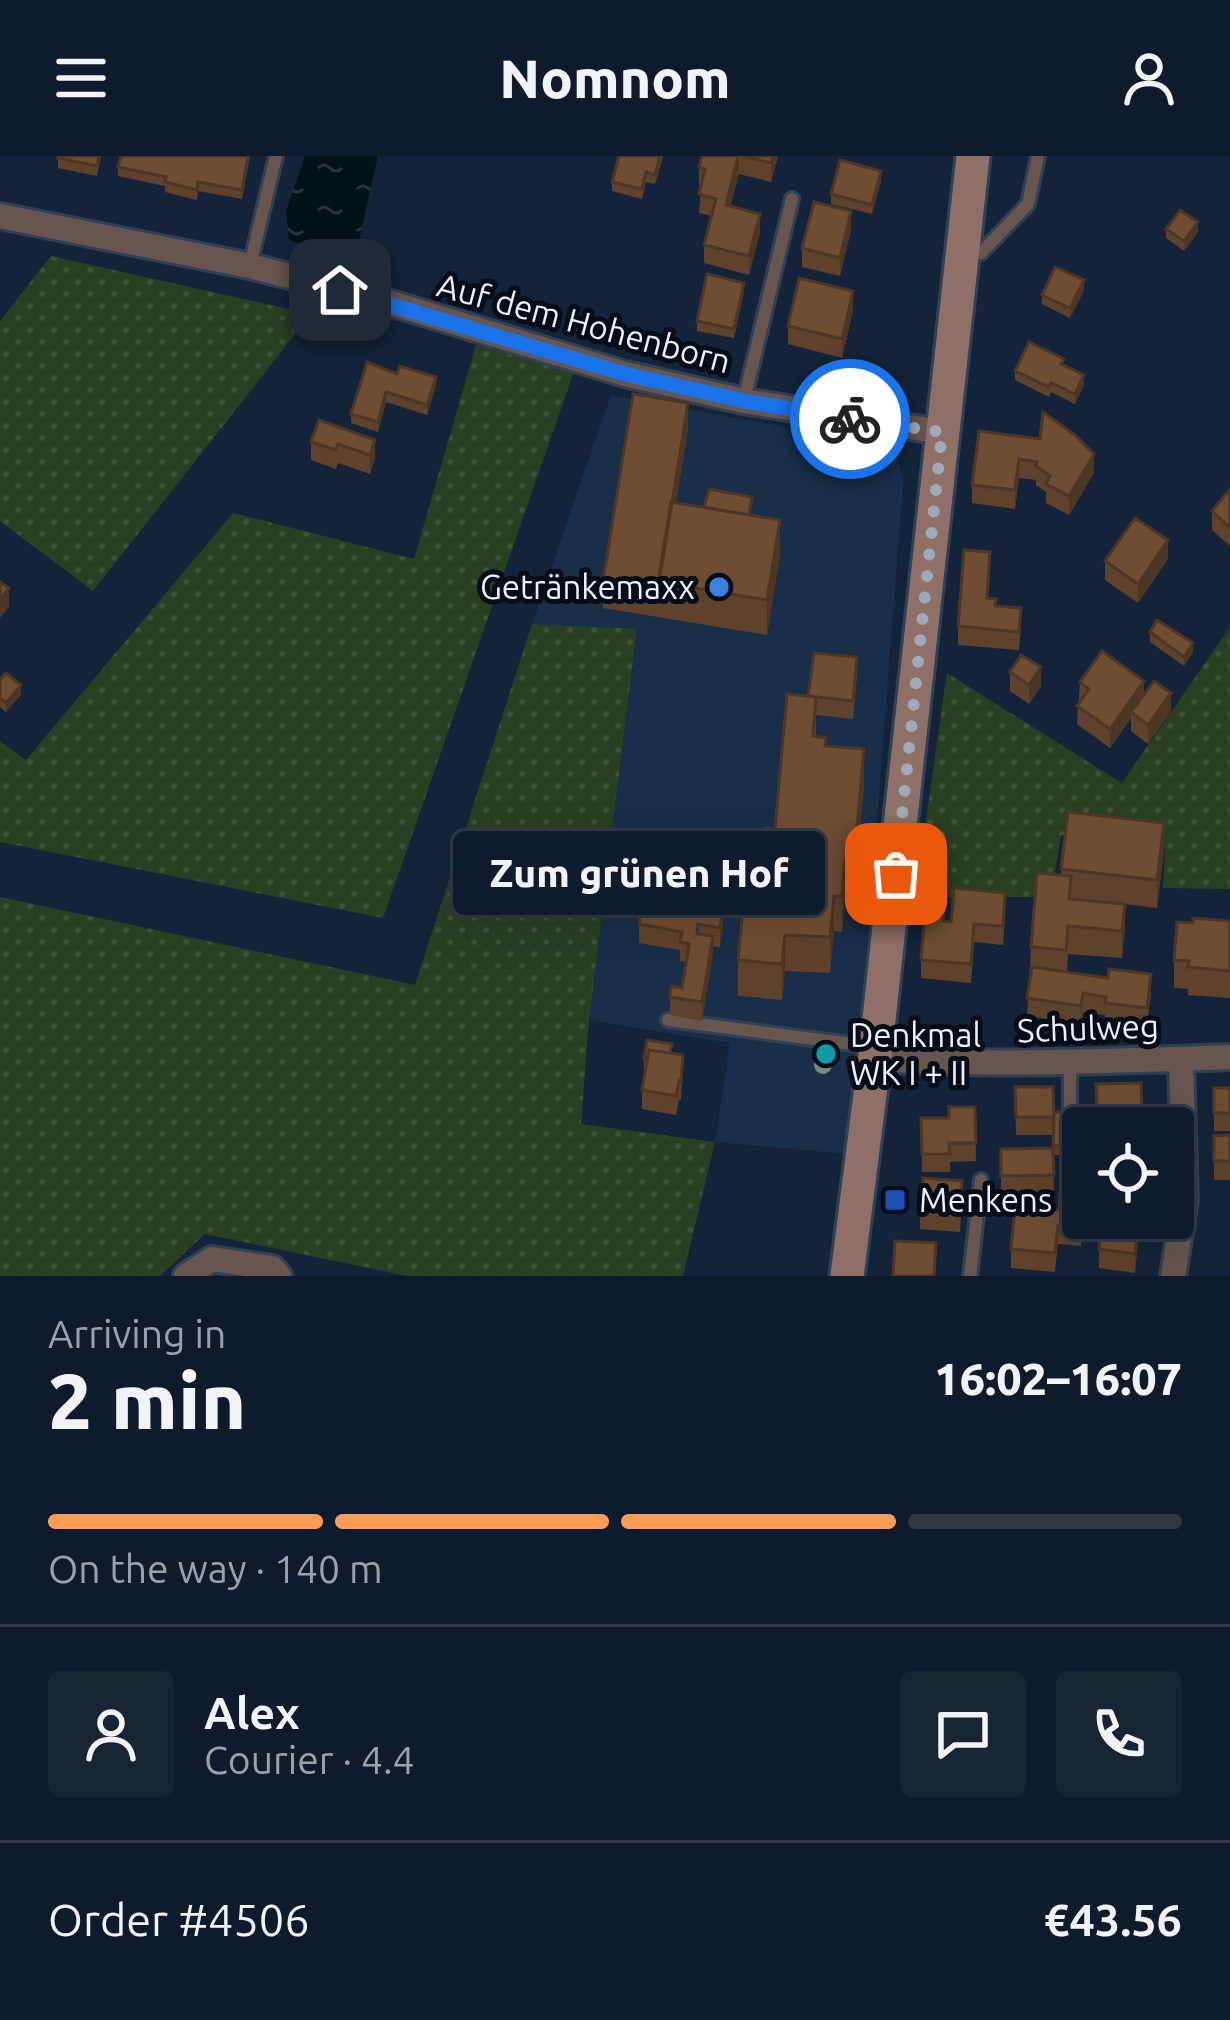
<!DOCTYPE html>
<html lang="en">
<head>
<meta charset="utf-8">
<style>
	body { margin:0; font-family:Ubuntu,sans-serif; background:#172434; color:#f1f3f6; height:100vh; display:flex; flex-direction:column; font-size:45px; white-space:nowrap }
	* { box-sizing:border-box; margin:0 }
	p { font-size:39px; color:#9ba1a9 }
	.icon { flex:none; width:66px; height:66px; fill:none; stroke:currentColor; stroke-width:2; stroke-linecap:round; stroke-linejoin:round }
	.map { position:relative; height:1120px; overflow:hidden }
	.side { display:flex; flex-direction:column; background:#0e1b2c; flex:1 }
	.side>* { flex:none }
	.controls { position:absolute; left:1062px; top:951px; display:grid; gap:24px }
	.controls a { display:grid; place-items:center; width:132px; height:132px; border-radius:12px; background:#0e1b2c; box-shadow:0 12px 48px #0002,0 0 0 3px #2e3948; font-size:60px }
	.pin { position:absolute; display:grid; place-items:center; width:102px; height:102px; color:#fff; margin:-51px; border-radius:24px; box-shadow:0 6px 18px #0006 }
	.courier { position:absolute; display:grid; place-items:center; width:120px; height:120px; margin:-60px; border:9px solid #1a73e8; border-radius:50%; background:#fff; color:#222; box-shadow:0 3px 15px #0007 }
	.bubble { position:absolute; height:84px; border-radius:12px; background:#0e1b2c; box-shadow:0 12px 48px #0002,0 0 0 3px #2e3948; font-size:39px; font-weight:800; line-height:84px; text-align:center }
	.head em { font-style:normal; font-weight:800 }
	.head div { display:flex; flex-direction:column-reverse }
	.head { display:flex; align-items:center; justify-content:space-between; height:204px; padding:0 48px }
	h1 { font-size:78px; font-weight:800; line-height:90px }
	.bar { display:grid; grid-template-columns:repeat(4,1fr); gap:18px 12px; align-content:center; height:144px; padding:0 48px }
	.bar i { height:15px; border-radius:9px; background:#2e3948 }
	.bar .current { background:#fd9d54 }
	.bar p { grid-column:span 4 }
	.line { display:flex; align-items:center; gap:30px; padding:0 48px; border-top:3px solid #2e3948 }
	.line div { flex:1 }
	.round { display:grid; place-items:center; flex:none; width:126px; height:126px; border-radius:12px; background:#172434 }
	header { display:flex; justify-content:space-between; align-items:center; height:156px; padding:0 48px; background:#0e1b2c; font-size:54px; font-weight:800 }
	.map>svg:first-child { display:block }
	.built { fill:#182e49 }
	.grass { fill:url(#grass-dots) }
	.water { fill:url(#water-ripples) }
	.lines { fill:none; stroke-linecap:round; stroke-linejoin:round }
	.service-casing { stroke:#314155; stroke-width:18 }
	.minor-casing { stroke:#314155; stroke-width:30 }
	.secondary-casing { stroke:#314155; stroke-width:39 }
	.service { stroke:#67554e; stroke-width:12 }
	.minor { stroke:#67554e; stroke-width:24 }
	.secondary { stroke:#8e7066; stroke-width:33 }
	.tree { fill:#6f8f7a }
	.wall { fill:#5f422b }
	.shaded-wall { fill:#4d3623 }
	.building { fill:#6e4d32; stroke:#4d3623; stroke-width:3 }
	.done { stroke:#9eaab9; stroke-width:12; stroke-dasharray:0 21.6 }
	.route { stroke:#1a73e8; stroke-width:15 }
	.shop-dot { fill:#3f7fe0; stroke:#060d17; stroke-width:4.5 }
	.culture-dot { fill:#0f9aa8; stroke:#060d17; stroke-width:4.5 }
	.transit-dot { fill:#1a4fb4; stroke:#060d17; stroke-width:4.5 }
	.labels { text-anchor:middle; stroke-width:10; stroke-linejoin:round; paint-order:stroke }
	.street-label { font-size:33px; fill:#e9f2fe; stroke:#060d17 }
	.poi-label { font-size:33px; fill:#e9f2fe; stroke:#060d17; text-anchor:start }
</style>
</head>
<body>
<header><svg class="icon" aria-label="menu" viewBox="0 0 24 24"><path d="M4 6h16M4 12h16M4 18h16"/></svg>Nomnom<svg class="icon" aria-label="person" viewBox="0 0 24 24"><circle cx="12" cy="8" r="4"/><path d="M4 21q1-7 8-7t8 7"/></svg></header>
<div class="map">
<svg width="1230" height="1120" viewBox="0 0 1230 1120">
	<defs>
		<pattern id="grass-dots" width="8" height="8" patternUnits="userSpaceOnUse" patternTransform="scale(3)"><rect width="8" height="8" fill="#293f22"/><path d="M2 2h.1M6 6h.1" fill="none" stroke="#3e5238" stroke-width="1.8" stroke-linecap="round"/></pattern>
		<pattern id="water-ripples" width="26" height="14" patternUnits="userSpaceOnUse" patternTransform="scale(3)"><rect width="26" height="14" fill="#031315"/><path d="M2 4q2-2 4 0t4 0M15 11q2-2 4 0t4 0" fill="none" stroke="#283638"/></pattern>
	</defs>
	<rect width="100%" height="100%" fill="#13243a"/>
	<path class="built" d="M611,239L885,289L899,304L903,329L861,868L846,998L715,986L730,887L589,864L637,474L532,468Z"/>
	<path class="grass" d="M51,100L311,158L93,435L0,365V165Z
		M476,189L574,216L383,762L0,686V585L26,604L233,357L414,403Z
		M532,468L637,473L589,864L581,968L715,986L683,1120H407L205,1078L160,1120H0V741L415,829Z
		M1230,471V733L1163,732L1165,693L1061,679L1051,741H915L947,517L1122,627Z"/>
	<path class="water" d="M305,0H378L356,98L323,97L289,84L286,55Z"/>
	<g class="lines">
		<defs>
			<path id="service" d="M964,95L981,97L1028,48L1038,0
				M250,109L276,0
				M744,244L792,43
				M668,864L875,891
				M1070,907V1035
				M970,1120L981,1024"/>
			<path id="minor" d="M0,60L250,110L374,142L625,218L744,245L942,276
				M875,903C994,910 1111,905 1230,901
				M186,1120L212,1103L272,1112L279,1120
				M1173,1120L1185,1045L1181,903"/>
			<path id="secondary" d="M847,1120L876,891L973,0"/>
		</defs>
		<use href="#service" class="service-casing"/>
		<use href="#minor" class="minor-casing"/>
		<use href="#secondary" class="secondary-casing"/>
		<use href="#service" class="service"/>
		<use href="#minor" class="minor"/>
		<use href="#secondary" class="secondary"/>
	</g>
	<circle class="tree" cx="823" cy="909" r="9"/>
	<path class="wall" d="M101,0L97,20L58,12V2Z
		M250,0L242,43L198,35L197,44L165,36V30L118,20V11Z
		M619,0H663L655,28L646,26L642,43L612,35V26Z
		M702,0H778L771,26L739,18L730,50L760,76L749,119L704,107V89L712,60L699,57L701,30H699V11Z
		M881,25L872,58L831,48V38Z
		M1166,73L1198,76L1184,95L1166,82Z
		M851,74L840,120L802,111V92Z
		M1084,134L1070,162L1042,148V139Z
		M744,136L734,182L697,175V165Z
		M853,154L842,202L788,188V170Z
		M1064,210L1084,229L1075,248L1051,236L1049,241L1015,224V215Z
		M397,218L436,230L427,259L386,246L378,276L351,267V258Z
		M319,264L375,302L370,318L338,307L336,313L311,304V286Z
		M688,274L676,347L752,359L780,399L767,479L603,452V425Z
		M979,275L1094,317L1069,359L1046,347V336L1036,329V324L1019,322L1015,353L972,347V329Z
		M1230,333V390L1212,374V355Z
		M1168,403L1138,447L1105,424V405Z
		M990,415L988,442L1021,471L1019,494L958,489V470Z
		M1150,476L1193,496L1184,510L1150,486Z
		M1010,516L1041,530L1029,548L1010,535Z
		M857,520L853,563L816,559V581L864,629L854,739L845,738L842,776L834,775L830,817L785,815L782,844L738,840V804L776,744L777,731L764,730V695L775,673L808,541Z
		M0,524L21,539L6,556L0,551Z
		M1080,526L1144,537L1171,555L1148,588L1131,575V562L1110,592L1077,568Z
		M1068,656L1164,694L1157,752L1125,748L1122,802L1068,798L1067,816L1151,836L1147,870L1105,866V859L1083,856L1081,868L1027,860L1031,791L1061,719Z
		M644,740L723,772L720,791L713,790L702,865L670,859V841L682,832L686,806L680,805V794L639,787V768Z
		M1005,755L1003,789L974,786L971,827L921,822V804L945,765L951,766Z
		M1230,765V842L1188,839V833L1174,832V804L1193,767Z
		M672,897L683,899L681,944H679L676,959L642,953V934L646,913L644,912V903Z
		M1141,927L1142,972H1097L1096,928Z
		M1015,931L1054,959L1065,956V999H1053L1054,1038H1001V993L1053,992V979H1016Z
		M1214,932H1230V975H1214Z
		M975,951L976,1005L950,1006V1016H922L921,962H949Z
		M1230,979V1024H1214V980Z
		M1083,1041L1081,1090L1058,1088L1055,1116L1011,1112V1093L1059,1054Z
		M962,1044L960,1076L920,1073V1054Z
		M1140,1062L1135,1117L1099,1112V1093Z"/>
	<path class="shaded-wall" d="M739,0V18L726,67V49Z
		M773,0H778L771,26V7Z
		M881,15V25L872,58V49Z
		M851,55V74L840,120V102Z
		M760,58V76L749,119V100Z
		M1198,66V76L1184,95V85Z
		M1084,124V134L1070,162V152Z
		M744,127V136L734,182V173Z
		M853,135V154L842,202V183Z
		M1084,219V229L1075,248V238Z
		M436,221V230L427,259V249Z
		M386,236V246L378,276V266Z
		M688,247V274L663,427L659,426Z
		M375,284V302L370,318V299Z
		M1094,298V317L1069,359V340Z
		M1019,303V322L1015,353V334Z
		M780,364V399L767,479V444Z
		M1168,384V403L1138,447V428Z
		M9,432V451L0,462V444Z
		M1193,487V496L1184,510V501Z
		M1041,511V530L1029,548V529Z
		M1144,525V543L1131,556V562L1110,592V573Z
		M21,529V539L6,556V547Z
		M1171,537V555L1148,588V569Z
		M864,593V629L854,739V704Z
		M1164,667V694L1157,752V724Z
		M845,703V738L842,776V740Z
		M834,740V775L830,817V781Z
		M1125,748V775L1122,802V775Z
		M723,753V772L720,791V772Z
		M785,779V815L782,844V808Z
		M713,780V799L702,865V846Z
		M1139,1062L1140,1072L1135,1117V1098Z"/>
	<path class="building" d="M59,0H99L97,10L58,2Z
		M121,0H248L242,34L198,26L197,34L165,26L166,21L118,11Z
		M619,0H660L655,19L646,16L642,33L612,26Z
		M702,0H738L726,49L760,58L749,100L704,89L716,43L699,38L705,13L699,11Z
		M743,0H773L771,7Z
		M840,4L881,15L872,49L831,38Z
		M814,46L851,55L840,102L802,92Z
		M1180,54L1198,66L1184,85L1166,73Z
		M1055,111L1084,124L1070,152L1042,139Z
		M707,118L744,127L734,173L697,165Z
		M799,122L853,135L842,183L788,170Z
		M1029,186L1064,203L1061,208L1084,219L1075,238L1051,227L1049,231L1015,215Z
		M367,206L397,218L400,210L436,221L427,249L386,236L378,266L351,258Z
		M633,238L688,247L658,434L603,425Z
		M1043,256L1075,279L1094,298L1069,340L1046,328L1050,320L1036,310L1037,306L1019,303L1015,334L972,329L979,275L1040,283Z
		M319,264L375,284L370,299L338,288L336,294L311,286Z
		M709,333L752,341L749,359L704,351Z
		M1230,333V372L1212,355Z
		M671,346L780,364L767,444L658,426Z
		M1135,362L1168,384L1138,428L1105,405Z
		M964,394L990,396L987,442L996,443L995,450L1021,452L1019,476L958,470Z
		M0,426L9,432L0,444Z
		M1157,464L1193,487L1184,501L1150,476Z
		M1102,495L1144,525L1110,573L1077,550L1089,533L1080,526Z
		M814,497L857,501L853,545L808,540Z
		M1021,499L1041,511L1029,529L1010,516Z
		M6,517L21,529L6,547L0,542V524Z
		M1154,525L1171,537L1148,569L1131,556Z
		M787,538L816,541L813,580L826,582L825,590L864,593L854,704L845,703L842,740H834L830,781L785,779L782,808L738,804L744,741L776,744L780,696L764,695L766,672L775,673Z
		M1068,656L1164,667L1157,724L1061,713Z
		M1037,717L1071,720L1069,743L1125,748L1122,775L1068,770L1066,794L1031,791Z
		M954,732L1005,737L1003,770L974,768L971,808L921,804L927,736L946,737L943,765L951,766Z
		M644,740L723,753L720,772L698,768L697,778L713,780L702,846L670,841L671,830L682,832L689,788L680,786L682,776L639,768Z
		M1193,762L1230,765V815L1188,811L1189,805L1174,804L1177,766L1193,767Z
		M1032,811L1108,822L1109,813L1151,818L1147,852L1105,847L1106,841L1083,837L1081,850L1027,842Z
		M647,884L672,888L670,897L649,894L647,903H644Z
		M649,894L683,899L681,926L679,925L676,940L642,934Z
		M1141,927L1142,964L1097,965L1096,928Z
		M1015,931H1053L1054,961H1016Z
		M1214,932H1230V957H1214Z
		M949,951H975L976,987H949L950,998H922L921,962H949Z
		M1054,956H1065V989L1053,990Z
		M1230,979V1005H1214V980Z
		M1053,992L1054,1019L1001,1020V993Z
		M923,1022L962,1025L960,1057L920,1054Z
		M1060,1039L1083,1041L1081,1071L1058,1069L1055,1097L1011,1093L1015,1051L1059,1054Z
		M1103,1062H1139L1135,1098L1099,1093Z
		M895,1085L936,1087L934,1120H893Z"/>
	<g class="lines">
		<path class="done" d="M850,263L942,276L896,718"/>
		<path class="route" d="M340,134L625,218L744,245L850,263"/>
	</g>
	<circle class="shop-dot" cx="719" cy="431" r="12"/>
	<circle class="culture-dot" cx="826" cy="898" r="12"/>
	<rect class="transit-dot" x="883" y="1032" width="24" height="24" rx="6"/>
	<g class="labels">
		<g class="street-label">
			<text transform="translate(584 167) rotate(15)" y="12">Auf dem Hohenborn</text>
			<text transform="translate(1088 872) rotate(-2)" y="12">Schulweg</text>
		</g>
		<g class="poi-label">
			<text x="695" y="443" text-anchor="end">Getränkemaxx</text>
			<text x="850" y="891">Denkmal<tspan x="850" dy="38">WK I + II</tspan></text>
			<text x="919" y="1056">Menkens</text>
		</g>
	</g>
</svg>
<div class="controls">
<a><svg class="icon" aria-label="locate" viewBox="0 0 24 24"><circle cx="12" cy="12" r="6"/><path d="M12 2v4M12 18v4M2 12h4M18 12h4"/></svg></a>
</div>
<div class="pin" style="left:896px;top:718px;background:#ea580c"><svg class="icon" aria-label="bag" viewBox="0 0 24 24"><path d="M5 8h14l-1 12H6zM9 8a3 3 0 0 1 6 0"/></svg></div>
<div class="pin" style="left:340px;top:134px;background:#1f2937"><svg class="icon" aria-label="home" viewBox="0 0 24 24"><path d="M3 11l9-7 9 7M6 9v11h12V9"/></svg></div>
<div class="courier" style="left:850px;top:263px"><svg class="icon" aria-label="bike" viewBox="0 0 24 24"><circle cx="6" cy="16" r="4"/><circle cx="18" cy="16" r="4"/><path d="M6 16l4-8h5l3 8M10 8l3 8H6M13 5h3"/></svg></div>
<div class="bubble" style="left:453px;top:675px;width:372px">Zum grünen Hof</div>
</div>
<section class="side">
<div class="head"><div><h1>2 min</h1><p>Arriving in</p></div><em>16:02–16:07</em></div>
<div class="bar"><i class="current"></i><i class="current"></i><i class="current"></i><i></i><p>On the way · 140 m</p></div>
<div class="line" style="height:216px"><a class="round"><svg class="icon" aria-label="person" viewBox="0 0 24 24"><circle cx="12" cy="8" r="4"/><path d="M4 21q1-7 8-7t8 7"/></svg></a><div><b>Alex</b><p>Courier · 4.4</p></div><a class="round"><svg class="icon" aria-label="chat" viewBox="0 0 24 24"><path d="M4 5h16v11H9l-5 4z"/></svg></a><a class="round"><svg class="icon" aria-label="phone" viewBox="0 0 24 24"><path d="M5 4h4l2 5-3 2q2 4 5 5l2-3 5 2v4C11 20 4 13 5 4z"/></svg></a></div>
<div class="line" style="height:156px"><div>Order #4506</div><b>€43.56</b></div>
</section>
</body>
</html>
